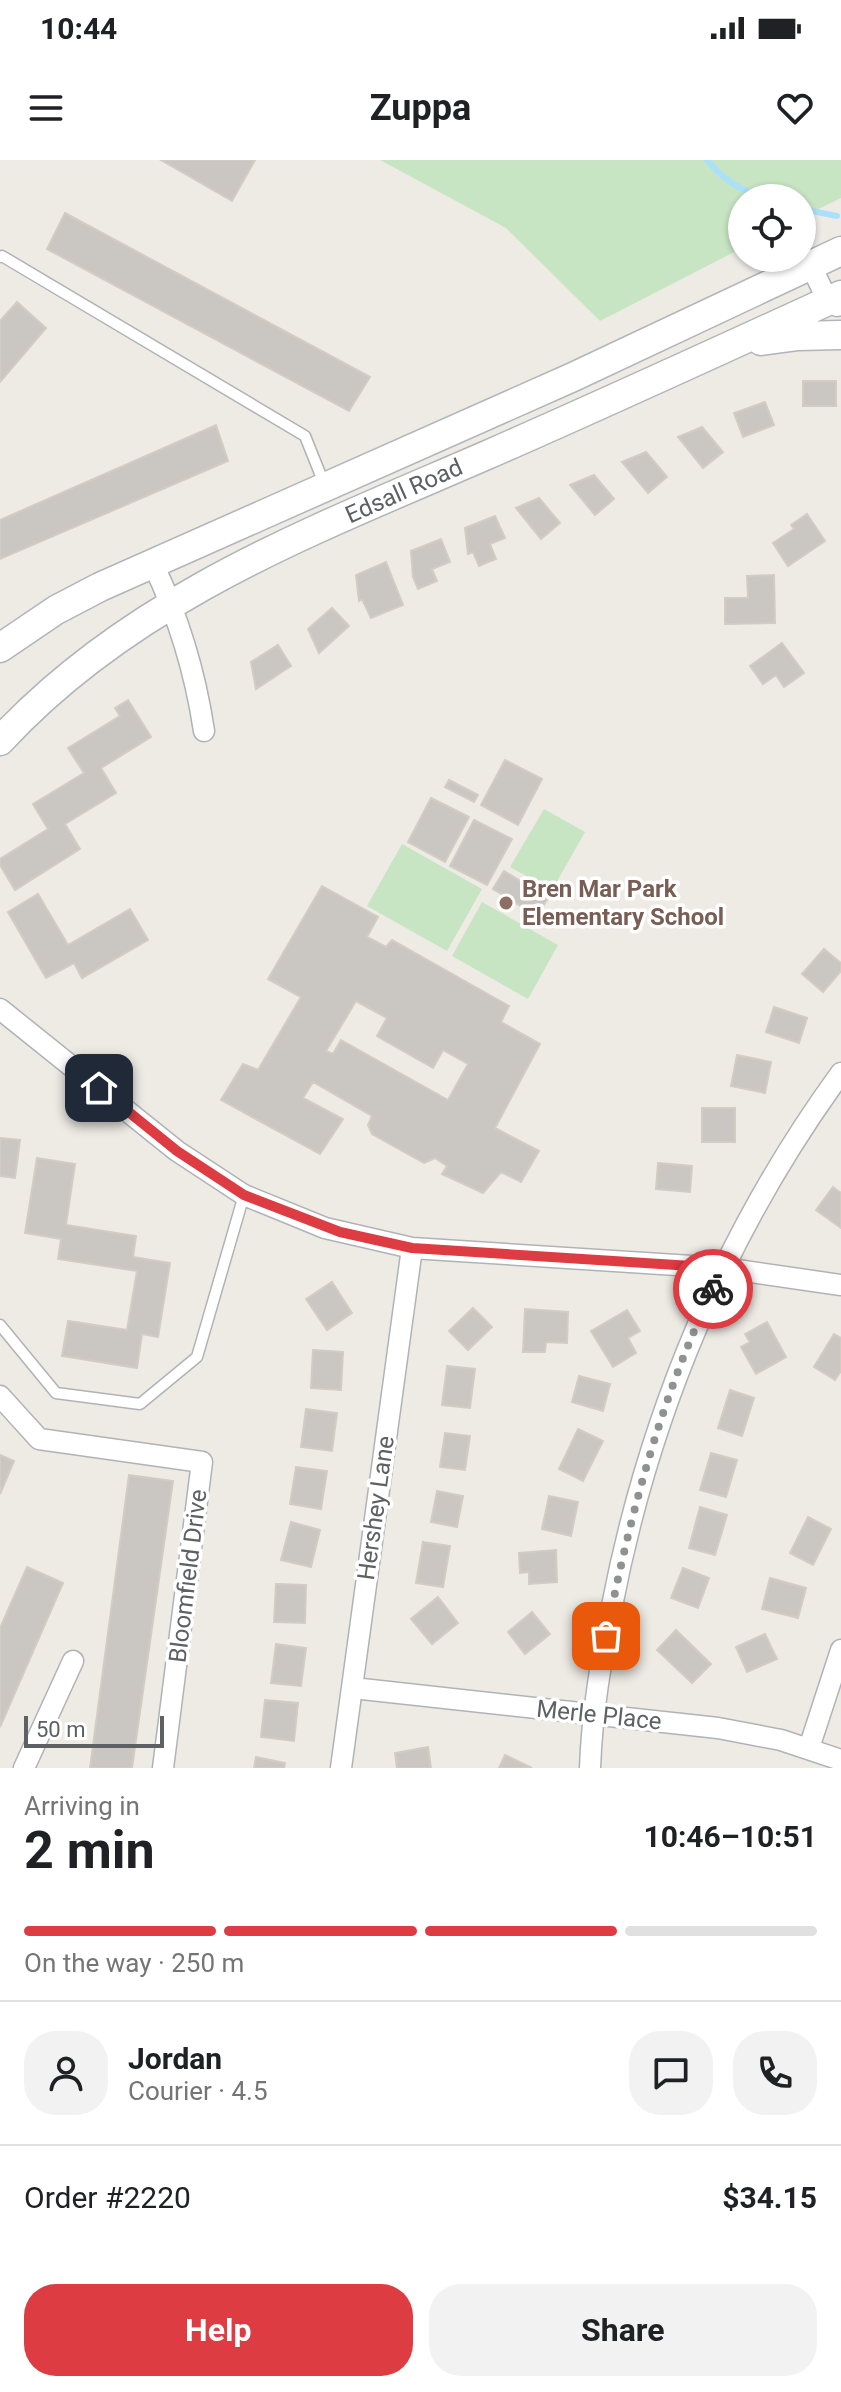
<!DOCTYPE html>
<html lang="en">
<head>
<meta charset="utf-8">
<style>
	body { margin:0; font-family:Roboto,sans-serif; background:#f2f2f2; color:#202124; height:100vh; display:flex; flex-direction:column; font-size:30px; white-space:nowrap }
	* { box-sizing:border-box; margin:0 }
	p { font-size:26px; color:#757577 }
	.icon { flex:none; width:44px; height:44px; fill:none; stroke:currentColor; stroke-width:2; stroke-linecap:round; stroke-linejoin:round }
	.map { position:relative; height:1608px; overflow:hidden }
	.details { display:flex; flex-direction:column; background:#fff; flex:1 }
	.details>* { flex:none }
	.tools { position:absolute; left:728px; top:24px; display:grid; gap:16px }
	.tools a { display:grid; place-items:center; width:88px; height:88px; border-radius:50%; background:#fff; box-shadow:0 2px 6px #0004; font-size:40px }
	.scale { position:absolute; left:24px; bottom:20px; width:140px; box-sizing:border-box; padding-left:8px; border:4px solid #5d6164; border-top:0; font-size:22px; line-height:28px; white-space:nowrap; color:#5d6164; -webkit-text-stroke:6px #fff; paint-order:stroke }
	.pin { position:absolute; display:grid; place-items:center; width:68px; height:68px; color:#fff; margin:-34px; border-radius:16px; box-shadow:0 4px 12px #0006 }
	.courier { position:absolute; display:grid; place-items:center; width:80px; height:80px; margin:-40px; border:6px solid #dc3c42; border-radius:50%; background:#fff; color:#222; box-shadow:0 2px 10px #0007 }
	.headline em { font-style:normal; font-weight:700 }
	.headline div { display:flex; flex-direction:column-reverse }
	.headline { display:flex; align-items:center; justify-content:space-between; height:136px; padding:0 24px }
	h1 { font-size:52px; font-weight:700; line-height:60px }
	.bar { display:grid; grid-template-columns:repeat(4,1fr); gap:12px 8px; align-content:center; height:96px; padding:0 24px }
	.bar i { height:10px; border-radius:6px; background:#e0e0e0 }
	.bar .on { background:#dc3c42 }
	.bar p { grid-column:span 4 }
	.line { display:flex; align-items:center; gap:20px; padding:0 24px; border-top:2px solid #e0e0e0 }
	.line div { flex:1 }
	.round { display:grid; place-items:center; flex:none; width:84px; height:84px; border-radius:32px; background:#f2f2f2 }
	.action { display:flex; gap:16px; margin-top:auto; padding:16px 24px }
	.action a { flex:1; height:92px; border-radius:32px; background:#dc3c42; color:#fff; font-size:32px; font-weight:700; line-height:92px; text-align:center }
	.action a+a { background:#f2f2f2; color:#202124 }
	.status { display:flex; justify-content:space-between; align-items:center; height:56px; padding:0 40px; background:#fff; direction:ltr }
	.status svg { height:22px; fill:currentColor }
	header { display:flex; justify-content:space-between; align-items:center; height:104px; padding:0 24px; background:#fff; font-size:36px; font-weight:700 }
	.map>svg:first-child { display:block }
	.green { fill:#c7e4c3 }
	.lines { fill:none; stroke-linecap:round; stroke-linejoin:round }
	.stream { stroke:#aae0f9; stroke-width:6 }
	.building { fill:#cac6c2; stroke:#d2ccc3; stroke-width:2; fill-rule:evenodd }
	.lane-casing { stroke:#b0b3b6; stroke-width:13 }
	.street-casing { stroke:#b0b3b6; stroke-width:23 }
	.secondary-casing { stroke:#b1b5b9; stroke-width:31 }
	.lane { stroke:#fff; stroke-width:10 }
	.street { stroke:#fff; stroke-width:20 }
	.secondary { stroke:#fff; stroke-width:28 }
	.done { stroke:#909191; stroke-width:8; stroke-dasharray:0 14.4 }
	.route { stroke:#dc3c42; stroke-width:10 }
	.education-dot { fill:#8d6e63; stroke:#fff; stroke-width:3 }
	.labels { text-anchor:middle; stroke-width:7; stroke-linejoin:round; paint-order:stroke }
	.street-label { font-size:24px; fill:#5d6164; stroke:#fff }
	.education-label { font-size:24px; font-weight:bold; fill:#785e54; stroke:#fff; text-anchor:start }
</style>
</head>
<body>
<div class="status"><b>10:44</b><svg viewBox="0 0 49 12"><path d="M0 12V9h3v3zM5 12V6h3v6zM10 12V3h3v9zM15 12V0h3v12zM26 1h20v11H26zM47 4h2v5h-2z"/></svg></div>
<header><svg class="icon" aria-label="menu" viewBox="0 0 24 24"><path d="M4 6h16M4 12h16M4 18h16"/></svg>Zuppa<svg class="icon" aria-label="heart" viewBox="0 0 24 24"><path d="M12 20l-8-8c-3-5 5-10 8-4 3-6 11-1 8 4z"/></svg></header>
<div class="map">
<svg width="841" height="1608" viewBox="0 0 841 1608">
	<rect width="100%" height="100%" fill="#eeebe5"/>
	<path class="green" d="M380,0H841V38L802,57V38H742V88L600,161L506,68Z
		M544,649L585,672L552,730L510,707Z
		M402,684L482,729L447,791L367,746Z
		M482,742L558,785L528,839L452,796Z"/>
	<g class="lines">
		<path class="stream" d="M707,0C723,20 740,30 765,38
			M802,49L837,56"/>
	</g>
	<path class="building" d="M161,0H255L232,41Z
		M65,53L370,217L349,251L47,89Z
		M17,142L46,168L0,222V161Z
		M803,221H836V246H803Z
		M765,242L774,265L743,277L734,253Z
		M216,265L228,301L0,399V360Z
		M702,267L723,292L703,308L678,277Z
		M646,292L667,317L648,333L622,302Z
		M594,315L614,339L595,355L570,325Z
		M539,338L560,363L541,379L516,348Z
		M807,354L825,381L788,406L773,383L794,369L791,365Z
		M495,356L505,378L490,384L496,399L479,406L473,392L468,394L465,368Z
		M441,379L450,402L432,409L437,421L418,429L413,417L411,391Z
		M386,402L403,445L371,458L362,439L359,441L356,415Z
		M774,415L775,463L725,464V438H748L747,416Z
		M332,448L349,466L319,493L308,469Z
		M782,483L804,513L784,527L776,515L763,524L750,506Z
		M278,485L291,506L256,529L251,502Z
		M128,540L151,577L101,608L116,633L65,664L80,689L15,730L0,705V699L48,669L33,644L84,613L68,588L120,556L115,548Z
		M505,600L542,619L518,665L481,645Z
		M449,620L478,635L474,642L445,627Z
		M431,638L469,657L445,702L408,682Z
		M474,660L512,679L487,725L450,706Z
		M504,711L548,738L537,756L493,729Z
		M322,726L378,757L367,777L386,787L392,780L509,846L501,862L540,884L495,968L539,991L521,1022L501,1012L483,1033L442,1014L447,1006L435,998L424,1003L372,974L368,965L372,956L313,922L303,938L343,959L320,994L221,940L243,904L258,910L301,837L268,819ZM356,841L387,858L377,876L433,908L443,890L468,904L448,940L341,880L333,894L326,891Z
		M38,734L68,785L130,749L148,780L82,818L74,803L46,818L8,752Z
		M824,789L841,803V811L823,832L802,814Z
		M774,847L807,858L799,883L766,872Z
		M737,895L771,902L765,933L731,926Z
		M702,948H735V982H702Z
		M0,978L20,980L15,1018L0,1016Z
		M37,998L75,1004L66,1065L136,1076L133,1097L170,1103L158,1177L142,1174L137,1208L62,1196L68,1161L127,1170L137,1111L58,1099L61,1079L25,1073Z
		M658,1003L692,1006L690,1032L656,1029Z
		M833,1027L841,1033V1068L816,1050Z
		M332,1122L352,1153L327,1170L306,1139Z
		M473,1148L492,1167L468,1190L449,1171Z
		M525,1149L568,1152L567,1183L546,1182L545,1192H523Z
		M627,1150L640,1171L628,1178L636,1193L613,1207L591,1171Z
		M767,1162L786,1197L756,1214L741,1187L750,1182L745,1174Z
		M834,1174L841,1178V1211L835,1220L814,1207Z
		M313,1190L343,1192L341,1230L311,1228Z
		M447,1206L475,1209L470,1248L442,1245Z
		M579,1216L610,1224L603,1251L572,1242Z
		M730,1230L754,1238L742,1276L718,1268Z
		M306,1249L337,1253L332,1291L301,1287Z
		M578,1269L603,1281L583,1321L559,1309Z
		M445,1273L470,1276L465,1310L440,1307Z
		M711,1293L737,1300L726,1337L700,1330Z
		M0,1295L14,1301L0,1334Z
		M296,1307L327,1311L321,1349L290,1344Z
		M129,1315L173,1321L132,1608H90Z
		M437,1331L463,1336L457,1367L431,1362Z
		M549,1336L578,1342L571,1376L542,1369Z
		M700,1347L727,1355L715,1395L689,1388Z
		M808,1357L831,1369L813,1405L790,1393Z
		M291,1362L320,1370L311,1407L281,1400Z
		M423,1382L450,1386L443,1427L416,1423Z
		M556,1390L557,1422L529,1424V1412L520,1413L519,1393Z
		M27,1407L63,1423L0,1567V1468Z
		M683,1408L709,1418L698,1448L671,1438Z
		M770,1418L806,1428L798,1458L762,1449Z
		M276,1424L306,1425L305,1463L274,1462Z
		M438,1437L458,1463L432,1484L411,1459Z
		M532,1452L550,1474L525,1494L508,1472Z
		M676,1470L711,1504L692,1523L657,1490Z
		M765,1474L777,1499L747,1512L736,1487Z
		M276,1484L306,1488L301,1526L271,1523Z
		M265,1540L298,1543L294,1581L261,1577Z
		M428,1587L431,1608H397L395,1593Z
		M505,1595L532,1608H499Z
		M256,1597L285,1603L284,1608H254Z"/>
	<g class="lines">
		<defs>
			<path id="lane" d="M0,97L2,96L305,276L325,326
				M0,1165L56,1233L140,1244L197,1197L244,1035"/>
			<path id="street" d="M811,106L828,141L837,146
				M153,404C179,458 195,511 204,571
				M0,849L177,991L244,1035L325,1068L412,1088L723,1108L841,1125
				M0,1236L39,1279L202,1302L163,1608
				M353,1528L718,1568L781,1580L841,1600
				M809,1588L841,1490
				M24,1608L73,1501
				M341,1608L412,1088
				M590,1608C592,1552 601,1501 612,1446C649,1254 725,1072 841,913"/>
			<path id="secondary" d="M761,181L798,176L841,175
				M0,488L56,450L100,427L573,217L841,91
				M0,581C132,438 312,371 487,295C606,243 723,189 841,135"/>
		</defs>
		<use href="#lane" class="lane-casing"/>
		<use href="#street" class="street-casing"/>
		<use href="#secondary" class="secondary-casing"/>
		<use href="#lane" class="lane"/>
		<use href="#street" class="street"/>
		<use href="#secondary" class="secondary"/>
	</g>
	<g class="lines">
		<path class="done" d="M606,1476C630,1356 660,1240 713,1129"/>
		<path class="route" d="M99,928L177,991L244,1035L340,1072L412,1088L723,1108L713,1129"/>
	</g>
	<circle class="education-dot" cx="506" cy="743" r="8"/>
	<g class="labels">
		<g class="street-label">
			<text transform="translate(404 331) rotate(-24)" y="8">Edsall Road</text>
			<text transform="translate(376 1348) rotate(-82)" y="8">Hershey Lane</text>
			<text transform="translate(188 1416) rotate(-83)" y="8">Bloomfield Drive</text>
			<text transform="translate(599 1555) rotate(6)" y="8">Merle Place</text>
		</g>
		<g class="education-label">
			<text x="522" y="737">Bren Mar Park<tspan x="522" dy="28">Elementary School</tspan></text>
		</g>
	</g>
</svg>
<div class="tools">
<a><svg class="icon" aria-label="locate" viewBox="0 0 24 24"><circle cx="12" cy="12" r="6"/><path d="M12 2v4M12 18v4M2 12h4M18 12h4"/></svg></a>
</div>
<div class="scale">50 m</div>
<div class="pin" style="left:606px;top:1476px;background:#ea580c"><svg class="icon" aria-label="bag" viewBox="0 0 24 24"><path d="M5 8h14l-1 12H6zM9 8a3 3 0 0 1 6 0"/></svg></div>
<div class="pin" style="left:99px;top:928px;background:#1f2937"><svg class="icon" aria-label="home" viewBox="0 0 24 24"><path d="M3 11l9-7 9 7M6 9v11h12V9"/></svg></div>
<div class="courier" style="left:713px;top:1129px"><svg class="icon" aria-label="bike" viewBox="0 0 24 24"><circle cx="6" cy="16" r="4"/><circle cx="18" cy="16" r="4"/><path d="M6 16l4-8h5l3 8M10 8l3 8H6M13 5h3"/></svg></div>
</div>
<section class="details">
<div class="headline"><div><h1>2 min</h1><p>Arriving in</p></div><em>10:46–10:51</em></div>
<div class="bar"><i class="on"></i><i class="on"></i><i class="on"></i><i></i><p>On the way · 250 m</p></div>
<div class="line" style="height:144px"><a class="round"><svg class="icon" aria-label="person" viewBox="0 0 24 24"><circle cx="12" cy="8" r="4"/><path d="M4 21q1-7 8-7t8 7"/></svg></a><div><b>Jordan</b><p>Courier · 4.5</p></div><a class="round"><svg class="icon" aria-label="chat" viewBox="0 0 24 24"><path d="M4 5h16v11H9l-5 4z"/></svg></a><a class="round"><svg class="icon" aria-label="phone" viewBox="0 0 24 24"><path d="M5 4h4l2 5-3 2q2 4 5 5l2-3 5 2v4C11 20 4 13 5 4z"/></svg></a></div>
<div class="line" style="height:104px"><div>Order #2220</div><b>$34.15</b></div>
<div class="action"><a>Help</a><a>Share</a></div>
</section>
</body>
</html>
